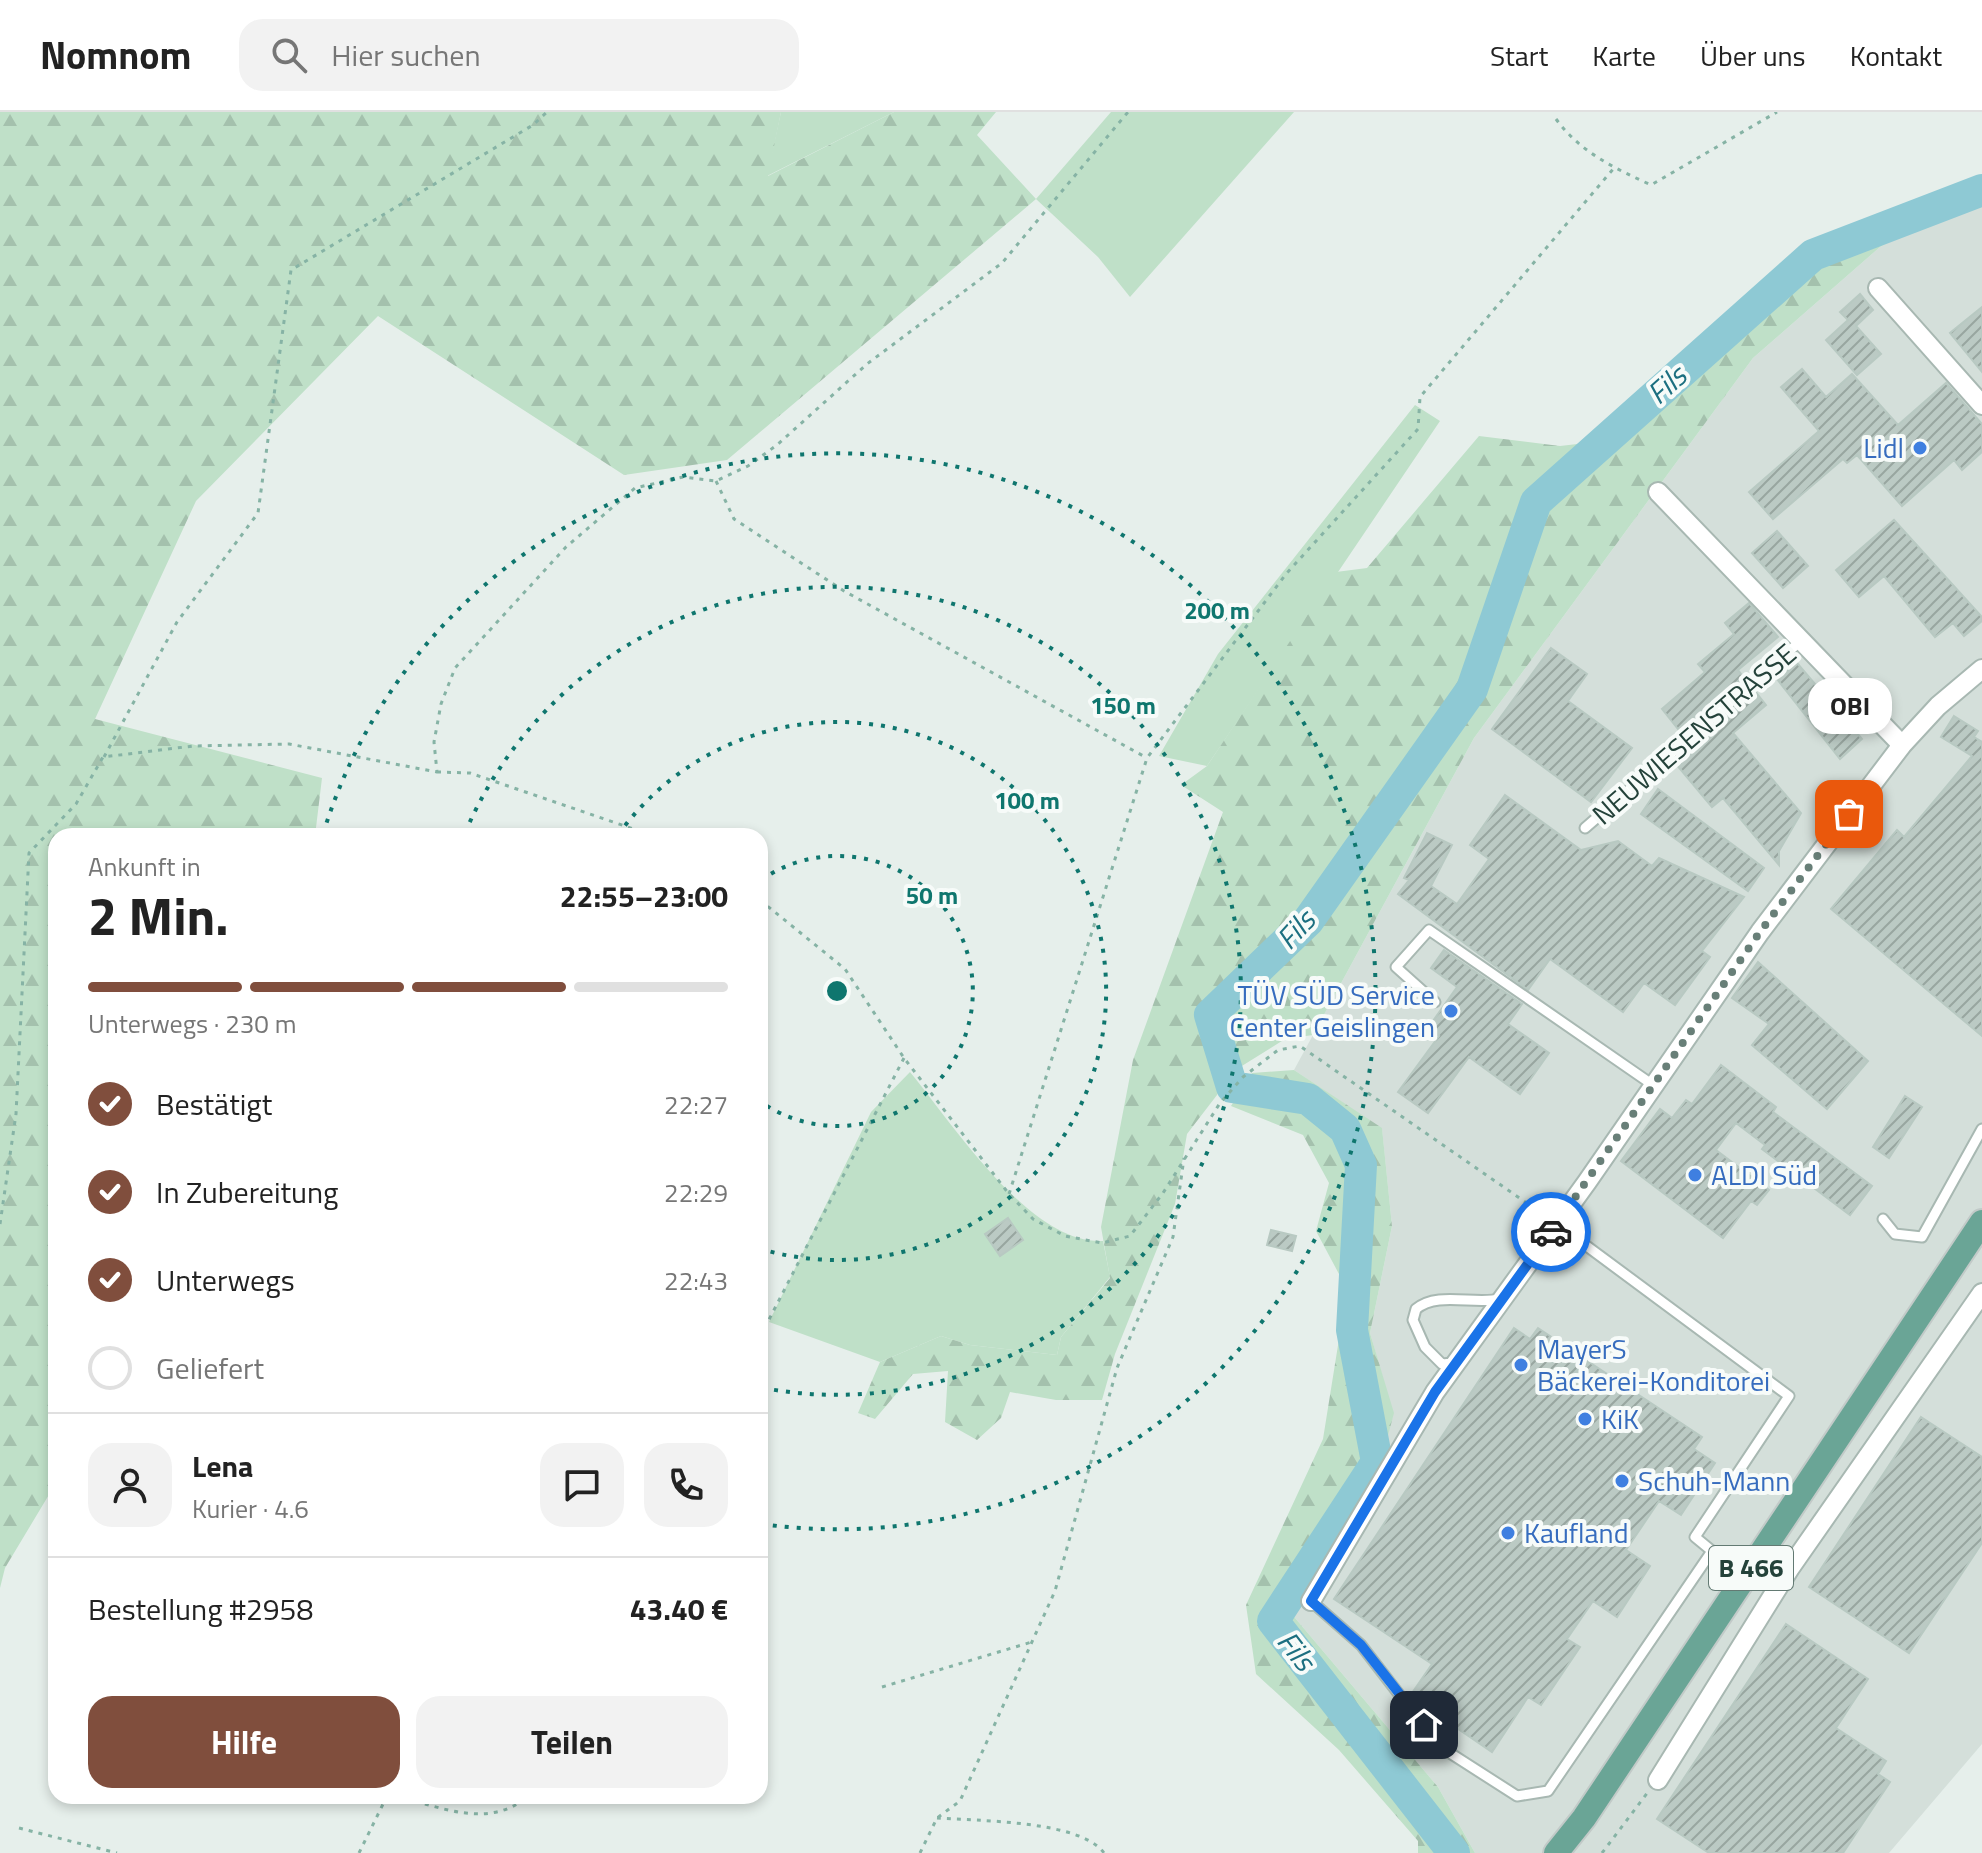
<!DOCTYPE html>
<html lang="de">
<head>
<meta charset="utf-8">
<style>
	body { margin:0; font-family:"Titillium Web",sans-serif; background:#f2f2f2; color:#222; height:100vh; display:flex; flex-direction:column; font-size:30px; white-space:nowrap }
	* { box-sizing:border-box; margin:0 }
	p { font-size:26px; color:#767676 }
	.icon { flex:none; width:44px; height:44px; fill:none; stroke:currentColor; stroke-width:2; stroke-linecap:round; stroke-linejoin:round }
	.map { position:relative; flex:1; overflow:hidden }
	.panel { position:absolute; left:48px; top:716px; width:720px; height:976px; display:flex; flex-direction:column; background:#fff; border-radius:24px; box-shadow:0 4px 12px #0003 }
	.panel>* { flex:none }
	.pin { position:absolute; display:grid; place-items:center; width:68px; height:68px; color:#fff; margin:-34px; border-radius:16px; box-shadow:0 4px 12px #0006 }
	.courier { position:absolute; display:grid; place-items:center; width:80px; height:80px; margin:-40px; border:6px solid #1a73e8; border-radius:50%; background:#fff; color:#222; box-shadow:0 2px 10px #0007 }
	.bubble { position:absolute; height:56px; border-radius:24px; background:#fff; box-shadow:0 4px 12px #0003; font-size:26px; font-weight:700; line-height:56px; text-align:center }
	.overview em { font-style:normal; font-weight:700 }
	.overview div { display:flex; flex-direction:column-reverse }
	.overview { display:flex; align-items:center; justify-content:space-between; height:136px; padding:0 40px }
	h1 { font-size:52px; font-weight:700; line-height:60px }
	.bar { display:grid; grid-template-columns:repeat(4,1fr); gap:12px 8px; align-content:center; height:96px; padding:0 40px }
	.bar i { height:10px; border-radius:6px; background:#e0e0e0 }
	.bar .selected { background:#804e3d }
	.bar p { grid-column:span 4 }
	.line { display:flex; align-items:center; gap:20px; padding:0 40px; border-top:2px solid #e0e0e0 }
	.line div { flex:1 }
	.round { display:grid; place-items:center; flex:none; width:84px; height:84px; border-radius:24px; background:#f2f2f2 }
	ol { padding:0 40px; list-style:none }
	li { display:flex; align-items:center; gap:24px; height:88px }
	li p { margin-inline-start:auto }
	li .icon { padding:8px; border-radius:50%; background:#804e3d; color:#fff; stroke-width:4 }
	li:last-child { color:#767676 }
	li i { width:44px; height:44px; border:4px solid #e0e0e0; border-radius:50% }
	.action { display:flex; gap:16px; margin-top:auto; padding:16px 40px }
	.action a { flex:1; height:92px; border-radius:24px; background:#804e3d; color:#fff; font-size:32px; font-weight:700; line-height:92px; text-align:center }
	.action a+a { background:#f2f2f2; color:#222 }
	header { display:flex; align-items:center; gap:48px; box-sizing:border-box; height:112px; padding:0 40px; background:#fff; border-bottom:2px solid #e0e0e0 }
	header strong { font-size:38px }
	nav { display:flex; gap:44px; margin-inline-start:auto; font-size:28px }
	.search { width:560px; height:72px; background:#f2f2f2; display:flex; align-items:center; gap:20px; box-sizing:border-box; padding:0 28px; border-radius:24px; color:#767676; font-size:30px }
	.map>svg:first-child { display:block }
	.built { fill:#d4dfda }
	.grass { fill:#bfe0c8 }
	.forest { fill:url(#forest-firs) }
	.lines { fill:none; stroke-linecap:round; stroke-linejoin:round }
	.river { stroke:#8ec9d4; stroke-width:32 }
	.building { fill:url(#building-hatch); stroke:#b8c9c2; stroke-width:2 }
	.lane-casing { stroke:#a8b8b2; stroke-width:13 }
	.street-casing { stroke:#a8b8b2; stroke-width:22 }
	.primary-casing { stroke:#c2cac8; stroke-width:28 }
	.path { stroke:#86b3a5; stroke-width:3; stroke-dasharray:4 6; stroke-linecap:butt }
	.lane { stroke:#fff; stroke-width:9 }
	.street { stroke:#fff; stroke-width:18 }
	.primary { stroke:#6aa596; stroke-width:24 }
	.done { stroke:#687f78; stroke-width:8; stroke-dasharray:0 14.4 }
	.route { stroke:#1a73e8; stroke-width:10 }
	.ring { fill:none; stroke:#0f766e; stroke-width:4; stroke-dasharray:4 8 }
	.shop-dot { fill:#3f7fe0; stroke:#f7fbf9; stroke-width:3 }
	.labels { text-anchor:middle; stroke-width:8; stroke-linejoin:round; paint-order:stroke }
	.shield { fill:#f7fbf9; stroke:#637a73; stroke-width:2 }
	.shield-label { font-size:26px; font-weight:bold; fill:#24423a }
	.shop-label { font-size:28px; fill:#366cbe; stroke:#f7fbf9; text-anchor:start }
	.street-label { font-size:28px; fill:#24423a; stroke:#f7fbf9 }
	.water-label { font-size:30px; font-style:italic; fill:#1c6f80; stroke:#f7fbf9 }
	.centre { fill:#0f766e; stroke:#f7fbf9; stroke-width:4 }
	.ring-label { font-size:24px; text-anchor:middle; font-weight:bold; fill:#0f766e; stroke:#f7fbf9; stroke-width:8; stroke-linejoin:round; paint-order:stroke }
</style>
</head>
<body>
<header>
<strong>Nomnom</strong>
<div class="search"><svg class="icon" aria-label="search" viewBox="0 0 24 24"><circle cx="10" cy="10" r="6"/><path d="M15 15l6 6"/></svg>Hier suchen</div>
<nav><a>Start</a><a>Karte</a><a>Über uns</a><a>Kontakt</a></nav>
</header>
<div class="map">
<svg width="1982" height="1741" viewBox="0 0 1982 1741">
	<defs>
		<pattern id="forest-firs" width="22" height="20" patternUnits="userSpaceOnUse" patternTransform="scale(2)"><rect width="22" height="20" fill="#bfe0c8"/><path d="M5 1l3.5 6h-7zM16 11l3.5 6h-7z" fill="#a4c1ad"/></pattern>
		<pattern id="building-hatch" width="6" height="6" patternUnits="userSpaceOnUse" patternTransform="scale(2)"><rect width="6" height="6" fill="#bbcac4"/><path d="M-1 1l2-2M0 6l6-6M5 7l2-2" fill="none" stroke="#98a6a0"/></pattern>
	</defs>
	<rect width="100%" height="100%" fill="#e6efeb"/>
	<path class="built" d="M1982,76V1632L1889,1741H1475L1438,1675L1290,1500L1298,1464L1378,1361L1393,1301L1370,1221L1392,1114L1382,1017L1294,958L1474,626L1753,246L1880,135Z"/>
	<path class="grass" d="M781,0H894L767,64Z
		M1111,0H1294L1130,185L1098,145L1036,87Z
		M1415,293L1440,309L1207,654L1159,644L1218,542Z
		M910,960C953,1012 1030,1133 1103,1129L1110,1165L1061,1225L1057,1243L970,1233L941,1224L880,1250L769,1210L871,1000Z"/>
	<path class="forest" d="M0,0H781L768,64L894,0H996L977,23L1036,87L727,348L624,363L378,204L196,389L95,607L322,666L315,724H56V1371L5,1456L0,1476Z
		M1947,96L1880,135L1753,246L1474,626L1313,923L1285,927L1237,957L1187,1022L1175,1092L1115,1242L1102,1288H1056L1010,1280L1001,1306L977,1328L945,1310L948,1259L913,1262L875,1307L858,1301L880,1250L941,1224L970,1233L1057,1243L1061,1225L1110,1166L1101,1115L1133,948L1223,700L1181,673L1207,654L1336,460L1367,456L1479,324L1560,334L1629,326L1748,192Z
		M1294,958L1382,1016L1392,1114L1370,1221L1394,1301L1378,1361L1298,1464L1290,1500L1438,1675L1475,1741H1418V1729L1339,1638L1256,1562L1246,1493L1323,1327L1347,1177L1316,1119L1329,1071L1303,1023L1231,994L1252,961Z"/>
	<g class="lines">
		<path class="river" d="M1454,1741L1273,1509L1377,1350L1352,1218L1361,1053L1345,1017L1308,987L1232,975L1210,903L1308,809L1472,577L1536,390L1813,143L1982,78"/>
	</g>
	<path class="building" d="M1860,182L1873,198L1856,214L1881,242L1857,263L1826,228L1848,208L1840,200Z
		M1982,195V260L1950,221Z
		M1802,257L1826,285L1852,262L1898,313L1946,271L1982,312V340L1962,358L1954,348L1902,394L1857,343L1847,351L1843,347L1773,407L1749,380L1819,319L1781,275Z
		M1894,408L1982,505V509L1964,524L1953,511L1935,525L1884,464L1859,485L1836,458Z
		M1777,419L1808,454L1783,476L1752,441Z
		M1749,491L1778,525L1738,558L1745,567L1682,622L1662,597L1705,560L1698,552L1734,522L1725,511Z
		M1551,536L1587,562L1568,589L1632,636L1591,690L1492,617Z
		M1797,551L1862,627L1840,647L1777,567Z
		M1755,579L1766,593L1733,621L1801,701L1779,739V753L1723,686L1712,695L1676,652Z
		M1954,604L1978,619L1974,625L1982,630V924L1831,797L1897,718L1904,725L1972,644L1941,625Z
		M1658,677L1764,756L1748,779L1641,702Z
		M1505,683L1581,738L1618,729L1652,754L1659,746L1744,785L1702,839L1710,845L1675,893L1644,871L1623,900L1550,847L1528,878L1398,782L1409,768L1404,766L1427,721L1452,733L1431,774L1457,792L1489,747L1470,733Z
		M1444,838L1522,892L1508,912L1549,941L1520,982L1469,945L1428,1001L1398,980L1439,924L1428,916L1457,875L1431,856Z
		M1758,850L1868,949L1827,997L1752,933L1769,912L1732,886Z
		M1721,953L1776,995L1773,1000L1872,1074L1850,1103L1762,1037L1765,1033L1736,1011L1716,1038L1769,1078L1757,1093L1751,1089L1723,1126L1621,1049L1660,997L1672,1006L1686,988L1692,992Z
		M1905,984L1922,995L1889,1046L1873,1035Z
		M1008,1106L1023,1128L1000,1144L985,1122Z
		M1271,1118L1296,1124L1292,1139L1267,1133Z
		M1514,1216L1530,1227L1538,1216L1702,1325L1694,1337L1715,1351L1681,1403L1659,1389L1626,1438L1650,1454L1617,1505L1593,1489L1567,1527L1580,1535L1541,1593L1528,1585L1492,1640L1410,1584L1432,1552L1334,1487Z
		M1921,1305L1982,1345V1431L1909,1541L1809,1475Z
		M1786,1512L1868,1567L1836,1616L1886,1649L1878,1662L1890,1670L1843,1741H1709L1657,1707Z"/>
	<g class="lines">
		<defs>
			<path id="lane" d="M1585,716L1803,527
				M1435,890L1396,855L1429,818L1653,973
				M1883,1107L1895,1122L1922,1125L1982,1017
				M1453,1251L1442,1252L1425,1235L1413,1208L1416,1197C1437,1179 1474,1193 1500,1187
				M1311,1489L1361,1533L1439,1634L1517,1684L1548,1679L1712,1439L1695,1425L1789,1284L1557,1112"/>
			<path id="street" d="M1878,176L1982,293
				M1658,380L1902,633
				M1311,1489L1435,1280L1587,1070L1760,820L1902,633L1938,594L1982,557
				M1658,1668L1790,1456L1982,1181"/>
			<path id="primary" d="M1556,1741L1584,1706L1982,1110"/>
		</defs>
		<use href="#lane" class="lane-casing"/>
		<use href="#street" class="street-casing"/>
		<use href="#primary" class="primary-casing"/>
		<path class="path" d="M1556,7C1580,40 1614,56 1651,73L1777,0
			M716,369L734,407L844,479L1147,646
			M104,645L177,510L258,401L291,158L533,13L547,0
			M437,660L470,661L654,724
			M760,788L845,857L904,946L1009,1082L1033,1107L1065,1124L1102,1131L1130,1124L1163,1081L1220,991L1243,965L1278,938L1300,934L1544,1103
			M1009,1082L1147,646L1286,462L1418,317L1420,285L1614,56
			M0,1112L16,1002L29,741L76,692L103,645L193,634L289,632L437,660L434,630L441,592L455,556L566,435L635,376L683,365L716,369L748,354L777,333L867,252L1002,151L1128,0
			M760,1225L904,946
			M882,1575L1035,1529
			M396,1684C441,1695 489,1718 528,1684
			M937,1706C977,1709 1080,1708 1104,1741
			M19,1716L117,1741
			M359,1741L387,1684
			M920,1741L937,1706L960,1689L1055,1479L1117,1256L1173,1125L1184,1046
			M1602,1741L1648,1680"/>
		<use href="#lane" class="lane"/>
		<use href="#street" class="street"/>
		<use href="#primary" class="primary"/>
	</g>
	<g class="lines">
		<path class="done" d="M1551,1120L1760,820L1849,702"/>
		<path class="route" d="M1424,1613L1361,1533L1311,1489L1435,1280L1551,1120"/>
	</g>
	<g class="ring">
		<path d="M761 768A135 135 0 1 1 761 990"/>
		<path d="M618 723A269 269 0 1 1 761 1137"/>
		<path d="M465 721A404 404 0 1 1 763 1276"/>
		<path d="M323 722A538 538 0 1 1 762 1412"/>
	</g>
	<g class="shop-dot">
		<circle cx="1920" cy="336" r="8"/>
		<circle cx="1451" cy="899" r="8"/>
		<circle cx="1695" cy="1063" r="8"/>
		<circle cx="1521" cy="1253" r="8"/>
		<circle cx="1585" cy="1307" r="8"/>
		<circle cx="1622" cy="1369" r="8"/>
		<circle cx="1508" cy="1421" r="8"/>
	</g>
	<g class="labels">
		<rect class="shield" x="1709" y="1434" width="84" height="44" rx="6"/>
		<g class="shield-label">
			<text x="1751" y="1465">B 466</text>
		</g>
		<g class="shop-label">
			<text x="1904" y="346" text-anchor="end">Lidl</text>
			<text x="1435" y="893" text-anchor="end">TÜV SÜD Service<tspan x="1435" dy="32">Center Geislingen</tspan></text>
			<text x="1711" y="1073">ALDI Süd</text>
			<text x="1537" y="1247">MayerS<tspan x="1537" dy="32">Bäckerei-Konditorei</tspan></text>
			<text x="1601" y="1317">KiK</text>
			<text x="1638" y="1379">Schuh-Mann</text>
			<text x="1524" y="1431">Kaufland</text>
		</g>
		<g class="street-label">
			<text transform="translate(1694 622) rotate(-41)" y="10">NEUWIESENSTRASSE</text>
		</g>
		<g class="water-label">
			<text transform="translate(1667 273) rotate(-42)" y="10">Fils</text>
			<text transform="translate(1296 818) rotate(-47)" y="10">Fils</text>
			<text transform="translate(1296 1539) rotate(52)" y="10">Fils</text>
		</g>
	</g>
	<circle cx="837" cy="879" r="12" class="centre"/>
	<g class="ring-label">
		<text x="1217" y="507">200 m</text>
		<text x="1123" y="602">150 m</text>
		<text x="1027" y="697">100 m</text>
		<text x="932" y="792">50 m</text>
	</g>
</svg>
<div class="pin" style="left:1849px;top:702px;background:#ea580c"><svg class="icon" aria-label="bag" viewBox="0 0 24 24"><path d="M5 8h14l-1 12H6zM9 8a3 3 0 0 1 6 0"/></svg></div>
<div class="pin" style="left:1424px;top:1613px;background:#1f2937"><svg class="icon" aria-label="home" viewBox="0 0 24 24"><path d="M3 11l9-7 9 7M6 9v11h12V9"/></svg></div>
<div class="courier" style="left:1551px;top:1120px"><svg class="icon" aria-label="car" viewBox="0 0 24 24"><path d="M5 17H2v-5l4-1 3-4h7l3 4 3 1v5h-3M9 17h6M6 11h13"/><circle cx="7" cy="17" r="2"/><circle cx="17" cy="17" r="2"/></svg></div>
<div class="bubble" style="left:1808px;top:566px;width:84px">OBI</div>
<section class="panel">
<div class="overview"><div><h1>2 Min.</h1><p>Ankunft in</p></div><em>22:55–23:00</em></div>
<div class="bar"><i class="selected"></i><i class="selected"></i><i class="selected"></i><i></i><p>Unterwegs · 230 m</p></div>
<ol>
<li><svg class="icon" aria-label="check" viewBox="0 0 24 24"><path d="M5 12l5 5 9-10"/></svg>Bestätigt<p>22:27</p></li>
<li><svg class="icon" aria-label="check" viewBox="0 0 24 24"><path d="M5 12l5 5 9-10"/></svg>In Zubereitung<p>22:29</p></li>
<li><svg class="icon" aria-label="check" viewBox="0 0 24 24"><path d="M5 12l5 5 9-10"/></svg>Unterwegs<p>22:43</p></li>
<li><i></i>Geliefert</li>
</ol>
<div class="line" style="height:144px"><a class="round"><svg class="icon" aria-label="person" viewBox="0 0 24 24"><circle cx="12" cy="8" r="4"/><path d="M4 21q1-7 8-7t8 7"/></svg></a><div><b>Lena</b><p>Kurier · 4.6</p></div><a class="round"><svg class="icon" aria-label="chat" viewBox="0 0 24 24"><path d="M4 5h16v11H9l-5 4z"/></svg></a><a class="round"><svg class="icon" aria-label="phone" viewBox="0 0 24 24"><path d="M5 4h4l2 5-3 2q2 4 5 5l2-3 5 2v4C11 20 4 13 5 4z"/></svg></a></div>
<div class="line" style="height:104px"><div>Bestellung #2958</div><b>43.40 €</b></div>
<div class="action"><a>Hilfe</a><a>Teilen</a></div>
</section>
</div>
</body>
</html>
